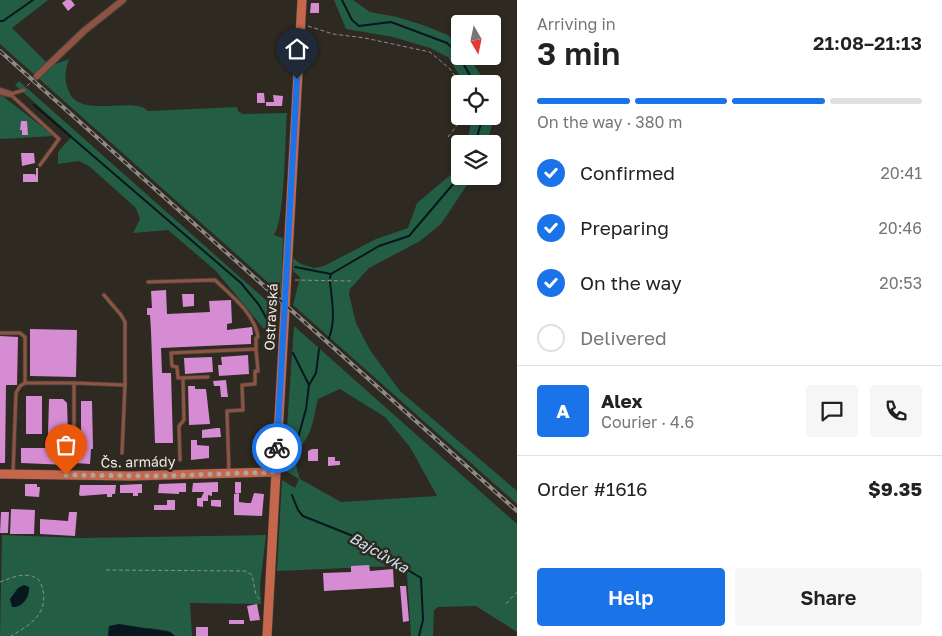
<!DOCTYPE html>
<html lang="en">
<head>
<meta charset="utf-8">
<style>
	body { margin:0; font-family:"Golos Text",sans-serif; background:#f6f6f6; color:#222; height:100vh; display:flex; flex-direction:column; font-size:19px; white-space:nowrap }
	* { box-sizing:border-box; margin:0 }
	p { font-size:16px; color:#767676 }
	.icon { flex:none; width:28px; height:28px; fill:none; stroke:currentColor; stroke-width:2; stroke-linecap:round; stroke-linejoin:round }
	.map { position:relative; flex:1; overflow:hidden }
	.drawer { display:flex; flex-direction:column; background:#fff; width:425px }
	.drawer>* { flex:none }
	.needle { width:32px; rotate:171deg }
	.controls { position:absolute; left:451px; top:15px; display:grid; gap:10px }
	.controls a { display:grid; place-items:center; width:50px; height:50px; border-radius:5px; background:#fff; box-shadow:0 2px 8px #0003; font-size:25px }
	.pin { position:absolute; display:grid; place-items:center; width:42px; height:42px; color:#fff; margin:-51px -21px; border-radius:50% 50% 50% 0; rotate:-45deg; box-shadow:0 0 5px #0007 }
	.pin .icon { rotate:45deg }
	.courier { position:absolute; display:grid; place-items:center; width:50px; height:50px; margin:-25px; border:4px solid #1a73e8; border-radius:50%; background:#fff; color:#222; box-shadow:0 1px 6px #0007 }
	.head em { font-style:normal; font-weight:600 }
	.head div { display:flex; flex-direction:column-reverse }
	.head { display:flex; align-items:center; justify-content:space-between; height:85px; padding:0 20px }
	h1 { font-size:32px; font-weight:600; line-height:38px }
	.bar { display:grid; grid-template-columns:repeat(4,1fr); gap:8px 5px; align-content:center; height:60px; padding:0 20px }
	.bar i { height:6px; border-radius:4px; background:#e0e0e0 }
	.bar .active { background:#1a73e8 }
	.bar p { grid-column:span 4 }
	.line { display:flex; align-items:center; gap:12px; padding:0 20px; border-top:1px solid #e0e0e0 }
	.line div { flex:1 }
	.round { display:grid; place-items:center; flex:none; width:52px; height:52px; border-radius:5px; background:#f6f6f6 }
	ol { padding:0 20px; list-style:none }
	li { display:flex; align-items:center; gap:15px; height:55px }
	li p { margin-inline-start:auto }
	li .icon { padding:5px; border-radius:50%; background:#1a73e8; color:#fff; stroke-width:4 }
	li:last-child { color:#767676 }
	li i { width:28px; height:28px; border:2px solid #e0e0e0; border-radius:50% }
	.primary-button { display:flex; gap:10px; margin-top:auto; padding:10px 20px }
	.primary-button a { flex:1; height:58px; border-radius:5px; background:#1a73e8; color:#fff; font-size:20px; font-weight:600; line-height:58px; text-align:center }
	.primary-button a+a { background:#f6f6f6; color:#222 }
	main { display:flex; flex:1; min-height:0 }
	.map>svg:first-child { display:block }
	.green { fill:#235d44; fill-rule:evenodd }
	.water { fill:#08171e }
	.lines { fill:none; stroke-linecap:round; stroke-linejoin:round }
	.stream { stroke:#08171e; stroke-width:2 }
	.building { fill:#d58cd2 }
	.service-casing { stroke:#49443c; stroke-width:4.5 }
	.minor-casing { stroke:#49443c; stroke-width:8 }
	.secondary-casing { stroke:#49443c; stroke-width:10 }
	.path { stroke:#918e87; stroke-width:1; stroke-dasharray:4 2.5; stroke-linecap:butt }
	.service { stroke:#8e5342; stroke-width:3 }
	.minor { stroke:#8e5342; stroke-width:6 }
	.secondary { stroke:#c6674d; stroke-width:9 }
	.rail-casing { stroke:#8f8b84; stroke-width:4 }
	.rail { stroke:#2e2921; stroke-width:2; stroke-dasharray:5.5; stroke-linecap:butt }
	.done { stroke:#aba7a0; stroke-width:5; stroke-dasharray:0 9 }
	.route { stroke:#1a73e8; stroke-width:6 }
	.labels { text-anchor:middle; stroke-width:5; stroke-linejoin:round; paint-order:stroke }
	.street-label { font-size:14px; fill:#eeebe5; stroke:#2e2921 }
	.water-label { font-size:15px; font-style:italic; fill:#cae2ef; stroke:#2e2921 }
</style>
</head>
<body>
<main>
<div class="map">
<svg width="517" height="636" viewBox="0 0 517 636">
	<rect width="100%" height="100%" fill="#2e2921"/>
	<path class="green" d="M0,0H48L12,28L50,66L69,59C65,70 64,79 68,89C77,121 134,95 148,111L237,107L238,111L243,114L287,113C285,136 285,222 274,235L283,238L281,294L0,44Z
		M334,0H353L370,12L397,17L423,25L448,35L460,47V56H468L487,84H465L448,57L430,48L393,37L346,29Z
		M19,81L277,310L276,332L268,334L216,271L168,230L133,233L140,219L136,208L89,166L79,161L58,164V152L72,136L15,85Z
		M493,93L496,108L487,144H467L472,116H492Z
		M0,94L54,136L0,139Z
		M460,167V176H473L441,224L420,241L369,268L350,289L349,294L356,323L370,350L400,391L517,491V504L293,305L300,277L293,271V258L301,264L314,268L324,266L376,239L408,228L417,203Z
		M294,326L517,524V632L476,606L438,607L434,610L433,636H411L407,574L394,566L277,571L282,480L295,488L299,479L284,470ZM340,389L385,417L410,447L437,496L341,502L300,479C290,452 301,451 310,431C314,421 315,410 318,399Z
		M2,535L81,538L266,535L260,586L261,604L190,603L192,636H175L169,631L150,628L108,636H0Z"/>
	<path class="water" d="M24,585L29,587C30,596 23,608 12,607L10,599L18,588Z
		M119,624L170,632L175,636H108L109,626Z"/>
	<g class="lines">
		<path class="stream" d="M342,0L352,20L359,26L391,22L447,43L456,51L475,84
			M0,21H3L33,0
			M34,105L241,283L259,305L273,330
			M475,144L483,116
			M295,267L331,274
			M330,278L331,274L379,246L409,236L460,176
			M329,338C336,320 332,301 330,282
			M293,353L309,385
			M291,463L306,409L309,385L316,373L319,349
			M292,495L298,510L303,516L353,536L421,578L423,620L419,636"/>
	</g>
	<path class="building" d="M66,0H71L75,5L68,11L62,3Z
		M311,3H319V13H310Z
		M257,93H264L265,103H257Z
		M273,95L283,96L282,106H266V102H274Z
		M21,121H27L28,135H22V130H20Z
		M21,153H34L35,163L22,166Z
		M36,168H38V182H23V174H35L36,176Z
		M166,290L167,314L210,312L209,301L231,300L232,323L227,324V330L252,327L253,335H251V344L161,348L162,373H171L173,443H155L151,331L150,315H147V308H152L151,291Z
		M182,294H194V306L183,307Z
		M30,329L77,330L76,377L30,376Z
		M0,336L18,337L17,385H6L5,463H0Z
		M248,355L249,374L219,376L218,365H222L221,357Z
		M212,357L213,372L185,374L184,358Z
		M226,380L228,397H221L220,386H214L213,381Z
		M188,386H195V389H206L210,424L189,425Z
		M26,396H42V434H26Z
		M49,399H63L67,403L68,434H48Z
		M81,401H92L93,449H91L90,464L75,463L74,458V450H81Z
		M217,428H220L221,437L202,438V430Z
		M50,435H68V465L21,463V448H50Z
		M191,440H197V445L209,446V458L191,460Z
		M312,449H318V461H308V451Z
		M328,457H335V461H340V465L328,466Z
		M218,482V492H212V496L208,495V501H203V507L197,506V498H201L204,492H192L193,483Z
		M235,482H241V493H235Z
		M186,483V492H179V494L158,493L159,484Z
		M25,484H37V487H40L39,497L25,496Z
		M142,484V493H138V496H133V493H120V485Z
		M80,485H116L115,494H112V497H107V494L81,496L79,495Z
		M239,493V502L247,503H251L254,493L264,494L262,516L234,515V494Z
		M167,500H175V510H154V505H167Z
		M211,500H221V507L211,506Z
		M11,509L35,510L34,534H10Z
		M1,512H9L8,533H0Z
		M69,512H77L75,536L40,534V519L68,521Z
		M369,565L370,571L393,569L394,587L324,591L323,573L351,572V566Z
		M400,586H406L409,621L403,622Z
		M257,604L260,620L250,621L247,606Z
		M229,620H244V624H229Z
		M196,627H208V636H196Z"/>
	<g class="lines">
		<defs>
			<path id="service" d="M10,94L59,139L40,165
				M11,94L24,90
				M148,282L215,280C231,295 255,314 258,337L256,338V349
				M104,295L121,315L125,322V385
				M0,333H20L25,337V383L20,386L16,393L13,473
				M208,377L178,378L177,367L172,366L171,353L256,349L258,371H255V384L242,385L243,410L227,411L229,473
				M25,383H74V445
				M74,383L125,385L122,453
				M180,460L179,426L184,420L183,378"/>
			<path id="minor" d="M37,76L84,31L123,0
				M0,91L10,94"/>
			<path id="secondary" d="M0,474L131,476L276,472
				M267,636L302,0"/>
		</defs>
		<use href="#service" class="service-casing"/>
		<use href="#minor" class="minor-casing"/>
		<use href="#secondary" class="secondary-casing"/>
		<path class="path" d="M308,26L333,34L365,38L430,52L450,69L460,84
			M27,86L33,80
			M448,137L464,116
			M295,280L351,281
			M106,570L245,571L252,575L256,595L260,600
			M0,582C13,577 29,570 40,581C52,610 34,623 11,636
			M506,604L517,592"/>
		<use href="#service" class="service"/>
		<use href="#minor" class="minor"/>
		<use href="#secondary" class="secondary"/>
		<defs>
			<path id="rail" d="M0,51L517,511"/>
		</defs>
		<use href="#rail" class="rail-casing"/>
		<use href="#rail" class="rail"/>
	</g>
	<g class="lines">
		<path class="done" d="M66,475L161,476L276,472L277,448"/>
		<path class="route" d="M277,448L297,79"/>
	</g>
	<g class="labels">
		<g class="street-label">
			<text transform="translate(271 317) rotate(-87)" y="5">Ostravská</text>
			<text transform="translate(138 462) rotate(-1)" y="5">Čs. armády</text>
		</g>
		<g class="water-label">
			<text transform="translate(379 553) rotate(30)" y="5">Bajcůvka</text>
		</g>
	</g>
</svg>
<div class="controls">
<a><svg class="needle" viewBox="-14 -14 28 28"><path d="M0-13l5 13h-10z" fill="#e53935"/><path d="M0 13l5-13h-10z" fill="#767676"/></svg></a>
<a><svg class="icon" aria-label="locate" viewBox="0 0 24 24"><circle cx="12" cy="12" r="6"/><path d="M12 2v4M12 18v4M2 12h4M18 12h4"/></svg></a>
<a><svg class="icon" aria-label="layers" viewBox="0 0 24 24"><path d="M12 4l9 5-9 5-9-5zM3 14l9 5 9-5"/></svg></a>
</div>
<div class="pin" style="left:66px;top:475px;background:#ea580c"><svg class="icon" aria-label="bag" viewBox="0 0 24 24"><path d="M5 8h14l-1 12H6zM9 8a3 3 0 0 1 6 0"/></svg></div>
<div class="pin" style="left:297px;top:79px;background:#1f2937"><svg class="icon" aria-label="home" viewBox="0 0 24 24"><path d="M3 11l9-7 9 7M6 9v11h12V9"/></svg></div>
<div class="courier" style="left:277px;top:448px"><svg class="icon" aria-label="bike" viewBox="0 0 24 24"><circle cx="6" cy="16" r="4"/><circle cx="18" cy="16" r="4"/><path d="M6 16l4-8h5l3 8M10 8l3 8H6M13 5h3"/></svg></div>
</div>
<section class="drawer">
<div class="head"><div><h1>3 min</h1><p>Arriving in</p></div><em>21:08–21:13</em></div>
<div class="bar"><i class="active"></i><i class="active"></i><i class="active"></i><i></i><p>On the way · 380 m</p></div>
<ol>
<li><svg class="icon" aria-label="check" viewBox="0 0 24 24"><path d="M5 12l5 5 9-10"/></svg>Confirmed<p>20:41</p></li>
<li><svg class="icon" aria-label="check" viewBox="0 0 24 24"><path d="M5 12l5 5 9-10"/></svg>Preparing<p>20:46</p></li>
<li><svg class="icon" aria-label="check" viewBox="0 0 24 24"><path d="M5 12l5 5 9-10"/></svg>On the way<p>20:53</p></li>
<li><i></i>Delivered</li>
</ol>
<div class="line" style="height:90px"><b class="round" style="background:#1a73e8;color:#fff">A</b><div><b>Alex</b><p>Courier · 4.6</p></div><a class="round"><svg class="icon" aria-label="chat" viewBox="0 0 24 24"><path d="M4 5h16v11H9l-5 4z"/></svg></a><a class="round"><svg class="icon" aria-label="phone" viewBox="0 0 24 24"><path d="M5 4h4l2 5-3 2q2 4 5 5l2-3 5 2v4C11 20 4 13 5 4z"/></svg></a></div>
<div class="line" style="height:65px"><div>Order #1616</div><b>$9.35</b></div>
<div class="primary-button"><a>Help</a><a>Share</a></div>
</section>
</main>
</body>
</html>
